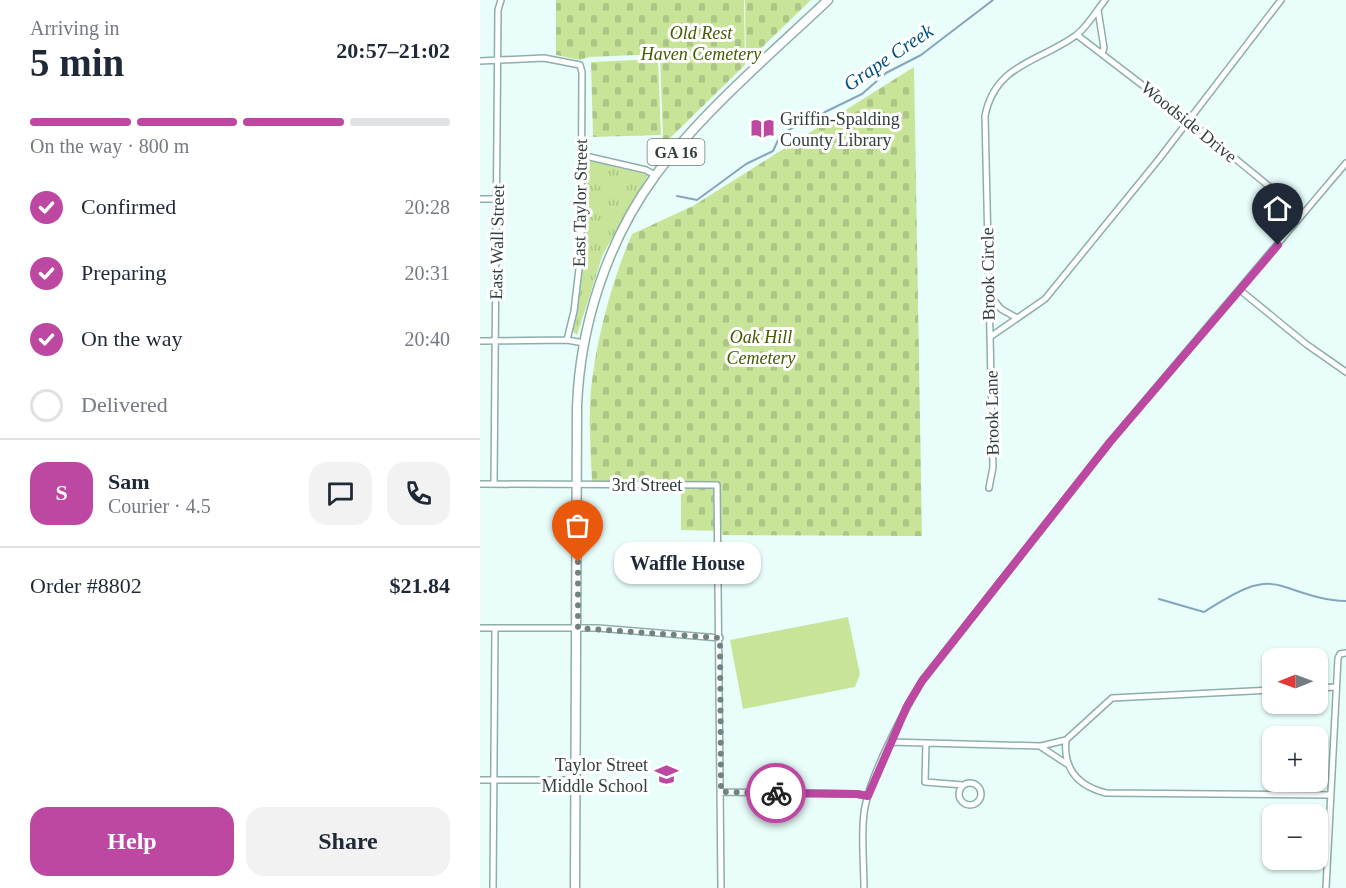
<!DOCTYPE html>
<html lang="en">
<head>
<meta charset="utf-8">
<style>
	body { margin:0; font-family:Georgia,serif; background:#f2f2f3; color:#1f2937; height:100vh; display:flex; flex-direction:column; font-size:22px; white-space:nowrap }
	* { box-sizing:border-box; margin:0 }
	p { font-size:20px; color:#747a83 }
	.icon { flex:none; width:33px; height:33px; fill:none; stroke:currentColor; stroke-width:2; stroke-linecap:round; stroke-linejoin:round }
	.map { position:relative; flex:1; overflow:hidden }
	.panel { display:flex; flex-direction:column; background:#fff; width:480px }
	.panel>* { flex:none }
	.needle { width:39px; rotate:269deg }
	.tools { position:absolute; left:782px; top:648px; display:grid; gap:12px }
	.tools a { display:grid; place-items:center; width:66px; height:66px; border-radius:12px; background:#fff; box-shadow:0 2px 4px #0004; font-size:30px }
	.pin { position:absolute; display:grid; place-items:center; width:51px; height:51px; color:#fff; margin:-62px -26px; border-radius:50% 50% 50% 0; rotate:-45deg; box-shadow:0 0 6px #0007 }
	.pin .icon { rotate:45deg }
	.courier { position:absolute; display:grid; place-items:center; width:60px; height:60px; margin:-30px; border:4px solid #bc48a2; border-radius:50%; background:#fff; color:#222; box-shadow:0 2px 8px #0007 }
	.bubble { position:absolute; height:42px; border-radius:18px; background:#fff; box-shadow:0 2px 4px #0004; font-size:20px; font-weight:700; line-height:42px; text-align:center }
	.head em { font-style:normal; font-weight:700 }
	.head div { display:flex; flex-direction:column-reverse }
	.head { display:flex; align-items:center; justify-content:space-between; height:102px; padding:0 30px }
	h1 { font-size:39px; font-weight:700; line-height:45px }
	.bar { display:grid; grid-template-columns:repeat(4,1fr); gap:9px 6px; align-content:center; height:72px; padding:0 30px }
	.bar i { height:8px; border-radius:4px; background:#e0e1e3 }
	.bar .active { background:#bc48a2 }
	.bar p { grid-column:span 4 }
	.line { display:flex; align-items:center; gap:15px; padding:0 30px; border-top:2px solid #e0e1e3 }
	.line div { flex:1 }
	.round { display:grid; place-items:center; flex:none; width:63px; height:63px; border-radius:18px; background:#f2f2f3 }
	ol { padding:0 30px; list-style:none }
	li { display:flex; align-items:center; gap:18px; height:66px }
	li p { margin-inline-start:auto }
	li .icon { padding:6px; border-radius:50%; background:#bc48a2; color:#fff; stroke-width:4 }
	li:last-child { color:#747a83 }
	li i { width:33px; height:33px; border:3px solid #e0e1e3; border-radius:50% }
	.primary-button { display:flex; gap:12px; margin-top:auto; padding:12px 30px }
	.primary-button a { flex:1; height:69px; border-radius:18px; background:#bc48a2; color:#fff; font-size:24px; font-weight:700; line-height:69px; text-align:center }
	.primary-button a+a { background:#f2f2f3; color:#1f2937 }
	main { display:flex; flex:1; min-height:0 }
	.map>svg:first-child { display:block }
	.grass { fill:url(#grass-tufts) }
	.cemetery { fill:url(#cemetery-stones) }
	.pitch { fill:#c7e498 }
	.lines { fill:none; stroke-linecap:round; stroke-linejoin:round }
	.stream { stroke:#86a4bd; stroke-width:2 }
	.street-casing { stroke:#8daeaa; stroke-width:8 }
	.primary-casing { stroke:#8daeaa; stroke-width:11 }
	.street { stroke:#fff; stroke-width:5 }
	.primary { stroke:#fff; stroke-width:8 }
	.done { stroke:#728280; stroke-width:6; stroke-dasharray:0 10.8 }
	.route { stroke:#bc48a2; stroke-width:8 }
	.labels { text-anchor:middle; stroke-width:6; stroke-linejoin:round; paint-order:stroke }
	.shield { fill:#fff; stroke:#707978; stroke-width:1.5 }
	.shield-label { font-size:16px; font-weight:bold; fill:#323f3e }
	.park-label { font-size:18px; font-style:italic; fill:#435b02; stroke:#fff }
	.poi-label { font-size:18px; fill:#323f3e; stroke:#fff; text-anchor:start }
	.street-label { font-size:18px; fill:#323f3e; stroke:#fff }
	.water-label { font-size:20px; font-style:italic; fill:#005085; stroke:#fff }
</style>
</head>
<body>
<main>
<section class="panel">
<div class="head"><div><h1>5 min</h1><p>Arriving in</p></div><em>20:57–21:02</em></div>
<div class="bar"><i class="active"></i><i class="active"></i><i class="active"></i><i></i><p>On the way · 800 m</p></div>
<ol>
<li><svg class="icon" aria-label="check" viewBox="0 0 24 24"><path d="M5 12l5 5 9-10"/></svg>Confirmed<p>20:28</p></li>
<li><svg class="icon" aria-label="check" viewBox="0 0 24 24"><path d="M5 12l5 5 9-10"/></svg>Preparing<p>20:31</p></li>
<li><svg class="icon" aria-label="check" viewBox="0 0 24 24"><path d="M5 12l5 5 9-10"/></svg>On the way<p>20:40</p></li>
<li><i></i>Delivered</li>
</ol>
<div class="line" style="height:108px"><b class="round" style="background:#bc48a2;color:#fff">S</b><div><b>Sam</b><p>Courier · 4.5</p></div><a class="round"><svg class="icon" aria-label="chat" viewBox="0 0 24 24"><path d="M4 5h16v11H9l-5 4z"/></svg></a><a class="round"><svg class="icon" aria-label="phone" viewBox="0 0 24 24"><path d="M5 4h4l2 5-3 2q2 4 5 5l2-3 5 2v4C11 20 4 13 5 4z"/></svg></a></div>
<div class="line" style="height:78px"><div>Order #8802</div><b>$21.84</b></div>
<div class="primary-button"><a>Help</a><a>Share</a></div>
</section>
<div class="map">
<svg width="866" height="888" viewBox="0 0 866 888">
	<defs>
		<pattern id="grass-tufts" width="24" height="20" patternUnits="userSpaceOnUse" patternTransform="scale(1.5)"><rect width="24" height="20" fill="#c7e498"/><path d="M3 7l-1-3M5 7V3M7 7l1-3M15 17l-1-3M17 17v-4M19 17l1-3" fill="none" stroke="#abc584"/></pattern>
		<pattern id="cemetery-stones" width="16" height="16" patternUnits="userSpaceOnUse" patternTransform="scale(1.5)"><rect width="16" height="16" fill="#c7e498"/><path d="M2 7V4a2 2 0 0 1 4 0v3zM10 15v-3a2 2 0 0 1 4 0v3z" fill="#abc584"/></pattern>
	</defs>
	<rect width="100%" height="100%" fill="#e9fefb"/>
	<path class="grass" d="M106,160L168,175L123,254L97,335L93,332L105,256Z"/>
	<path class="cemetery" d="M76,0H264L265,65L188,140H183L180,54L109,57L100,60L76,55Z
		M265,0H331L266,63Z
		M178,59L181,135L113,137L111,62Z
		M434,67L442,536L242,535V531L201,530V482L112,481C111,457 109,432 110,407C112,354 131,282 152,234L213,206Z"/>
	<path class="pitch" d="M368,617L380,674L375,687L263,709L250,640Z"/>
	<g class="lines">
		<path class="stream" d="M197,196L217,200L266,164L293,151L300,136L307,131L314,127H325L345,112L382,94L406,73L441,55L513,0
			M679,599L724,612C747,598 775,577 802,586C824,593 843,601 866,601"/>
		<defs>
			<path id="street" d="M618,10L624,48L622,53
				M597,35L708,120L823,214
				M0,61L64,58L100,65L102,72L101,252L94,311L87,340
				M101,155L166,170L175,175
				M0,199H17
				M760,290L826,344L866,372
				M509,294L521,309L537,318
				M510,337L565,299L679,159L801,0
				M0,341L87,340L104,343
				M0,484L237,485L241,888
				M14,484L18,10L21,0
				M509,488L513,467L505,116C515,64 559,62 595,36C607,28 616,11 625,0
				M0,628H118L240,638
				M837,688L856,687
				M586,740C583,769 598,786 626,793L850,795
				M410,742L561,746L586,740L632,698L792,690
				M446,743L445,782L483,785
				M561,747L587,764
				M0,780H95
				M479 794a11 11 0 1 1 22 0a11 11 0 1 1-22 0Z
				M241,792L377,794L388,796
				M13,888L15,628
				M384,888C384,864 381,837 384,813C388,779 424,711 442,681L630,442L866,163
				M846,888L858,658L860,654L866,653"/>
			<path id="primary" d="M95,888L97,407C100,325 127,242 175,176C221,113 291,54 348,0"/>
		</defs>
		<use href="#street" class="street-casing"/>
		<use href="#primary" class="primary-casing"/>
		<use href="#street" class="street"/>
		<use href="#primary" class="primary"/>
	</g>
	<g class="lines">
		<path class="done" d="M98,562V628L240,638L241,792L296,793"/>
		<path class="route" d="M296,793L377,794L388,796L427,706L442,681L630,442L798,245"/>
	</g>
	<defs>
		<symbol id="library-bare" viewBox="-9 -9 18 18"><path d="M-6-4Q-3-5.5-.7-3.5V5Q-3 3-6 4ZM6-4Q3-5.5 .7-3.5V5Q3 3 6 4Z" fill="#bc48a2" stroke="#fff" stroke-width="2.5" paint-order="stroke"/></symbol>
		<symbol id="school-bare" viewBox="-9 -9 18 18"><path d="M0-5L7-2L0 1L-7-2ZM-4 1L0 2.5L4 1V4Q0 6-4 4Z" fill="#bc48a2" stroke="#fff" stroke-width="2.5" paint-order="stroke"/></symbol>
	</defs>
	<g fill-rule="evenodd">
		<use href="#library-bare" x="266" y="112" width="33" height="33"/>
		<use href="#school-bare" x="170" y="758" width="33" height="33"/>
	</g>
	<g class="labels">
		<rect class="shield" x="167.5" y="139" width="57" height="26" rx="4.5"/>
		<g class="shield-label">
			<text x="196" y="158">GA 16</text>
		</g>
		<g class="park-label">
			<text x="221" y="39">Old Rest<tspan x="221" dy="21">Haven Cemetery</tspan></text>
			<text x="281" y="343">Oak Hill<tspan x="281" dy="21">Cemetery</tspan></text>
		</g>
		<g class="poi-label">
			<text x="300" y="125">Griffin-Spalding<tspan x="300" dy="21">County Library</tspan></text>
			<text x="168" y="771" text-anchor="end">Taylor Street<tspan x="168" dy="21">Middle School</tspan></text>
		</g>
		<g class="street-label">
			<text transform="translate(709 122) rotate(39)" y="6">Woodside Drive</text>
			<text transform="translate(100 203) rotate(-89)" y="6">East Taylor Street</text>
			<text transform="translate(17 242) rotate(-89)" y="6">East Wall Street</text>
			<text transform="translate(508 274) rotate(-91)" y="6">Brook Circle</text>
			<text transform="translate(512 413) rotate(-91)" y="6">Brook Lane</text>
			<text x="167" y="491">3rd Street</text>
		</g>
		<g class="water-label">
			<text transform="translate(408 57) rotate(-34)" y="7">Grape Creek</text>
		</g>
	</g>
</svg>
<div class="tools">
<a><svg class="needle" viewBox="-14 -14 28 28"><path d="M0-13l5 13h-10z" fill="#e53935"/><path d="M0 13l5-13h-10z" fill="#747a83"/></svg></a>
<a>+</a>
<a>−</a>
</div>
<div class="pin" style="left:98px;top:562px;background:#ea580c"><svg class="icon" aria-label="bag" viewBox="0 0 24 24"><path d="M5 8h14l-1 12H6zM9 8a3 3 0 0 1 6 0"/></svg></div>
<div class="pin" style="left:798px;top:245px;background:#1f2937"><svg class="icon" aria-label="home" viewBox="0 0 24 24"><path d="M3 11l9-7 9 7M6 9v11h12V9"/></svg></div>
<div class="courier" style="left:296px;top:793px"><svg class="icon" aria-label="bike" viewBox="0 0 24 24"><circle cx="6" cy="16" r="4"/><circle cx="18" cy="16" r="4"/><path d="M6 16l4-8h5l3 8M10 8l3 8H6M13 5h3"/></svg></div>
<div class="bubble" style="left:134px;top:542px;width:147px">Waffle House</div>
</div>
</main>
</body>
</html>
